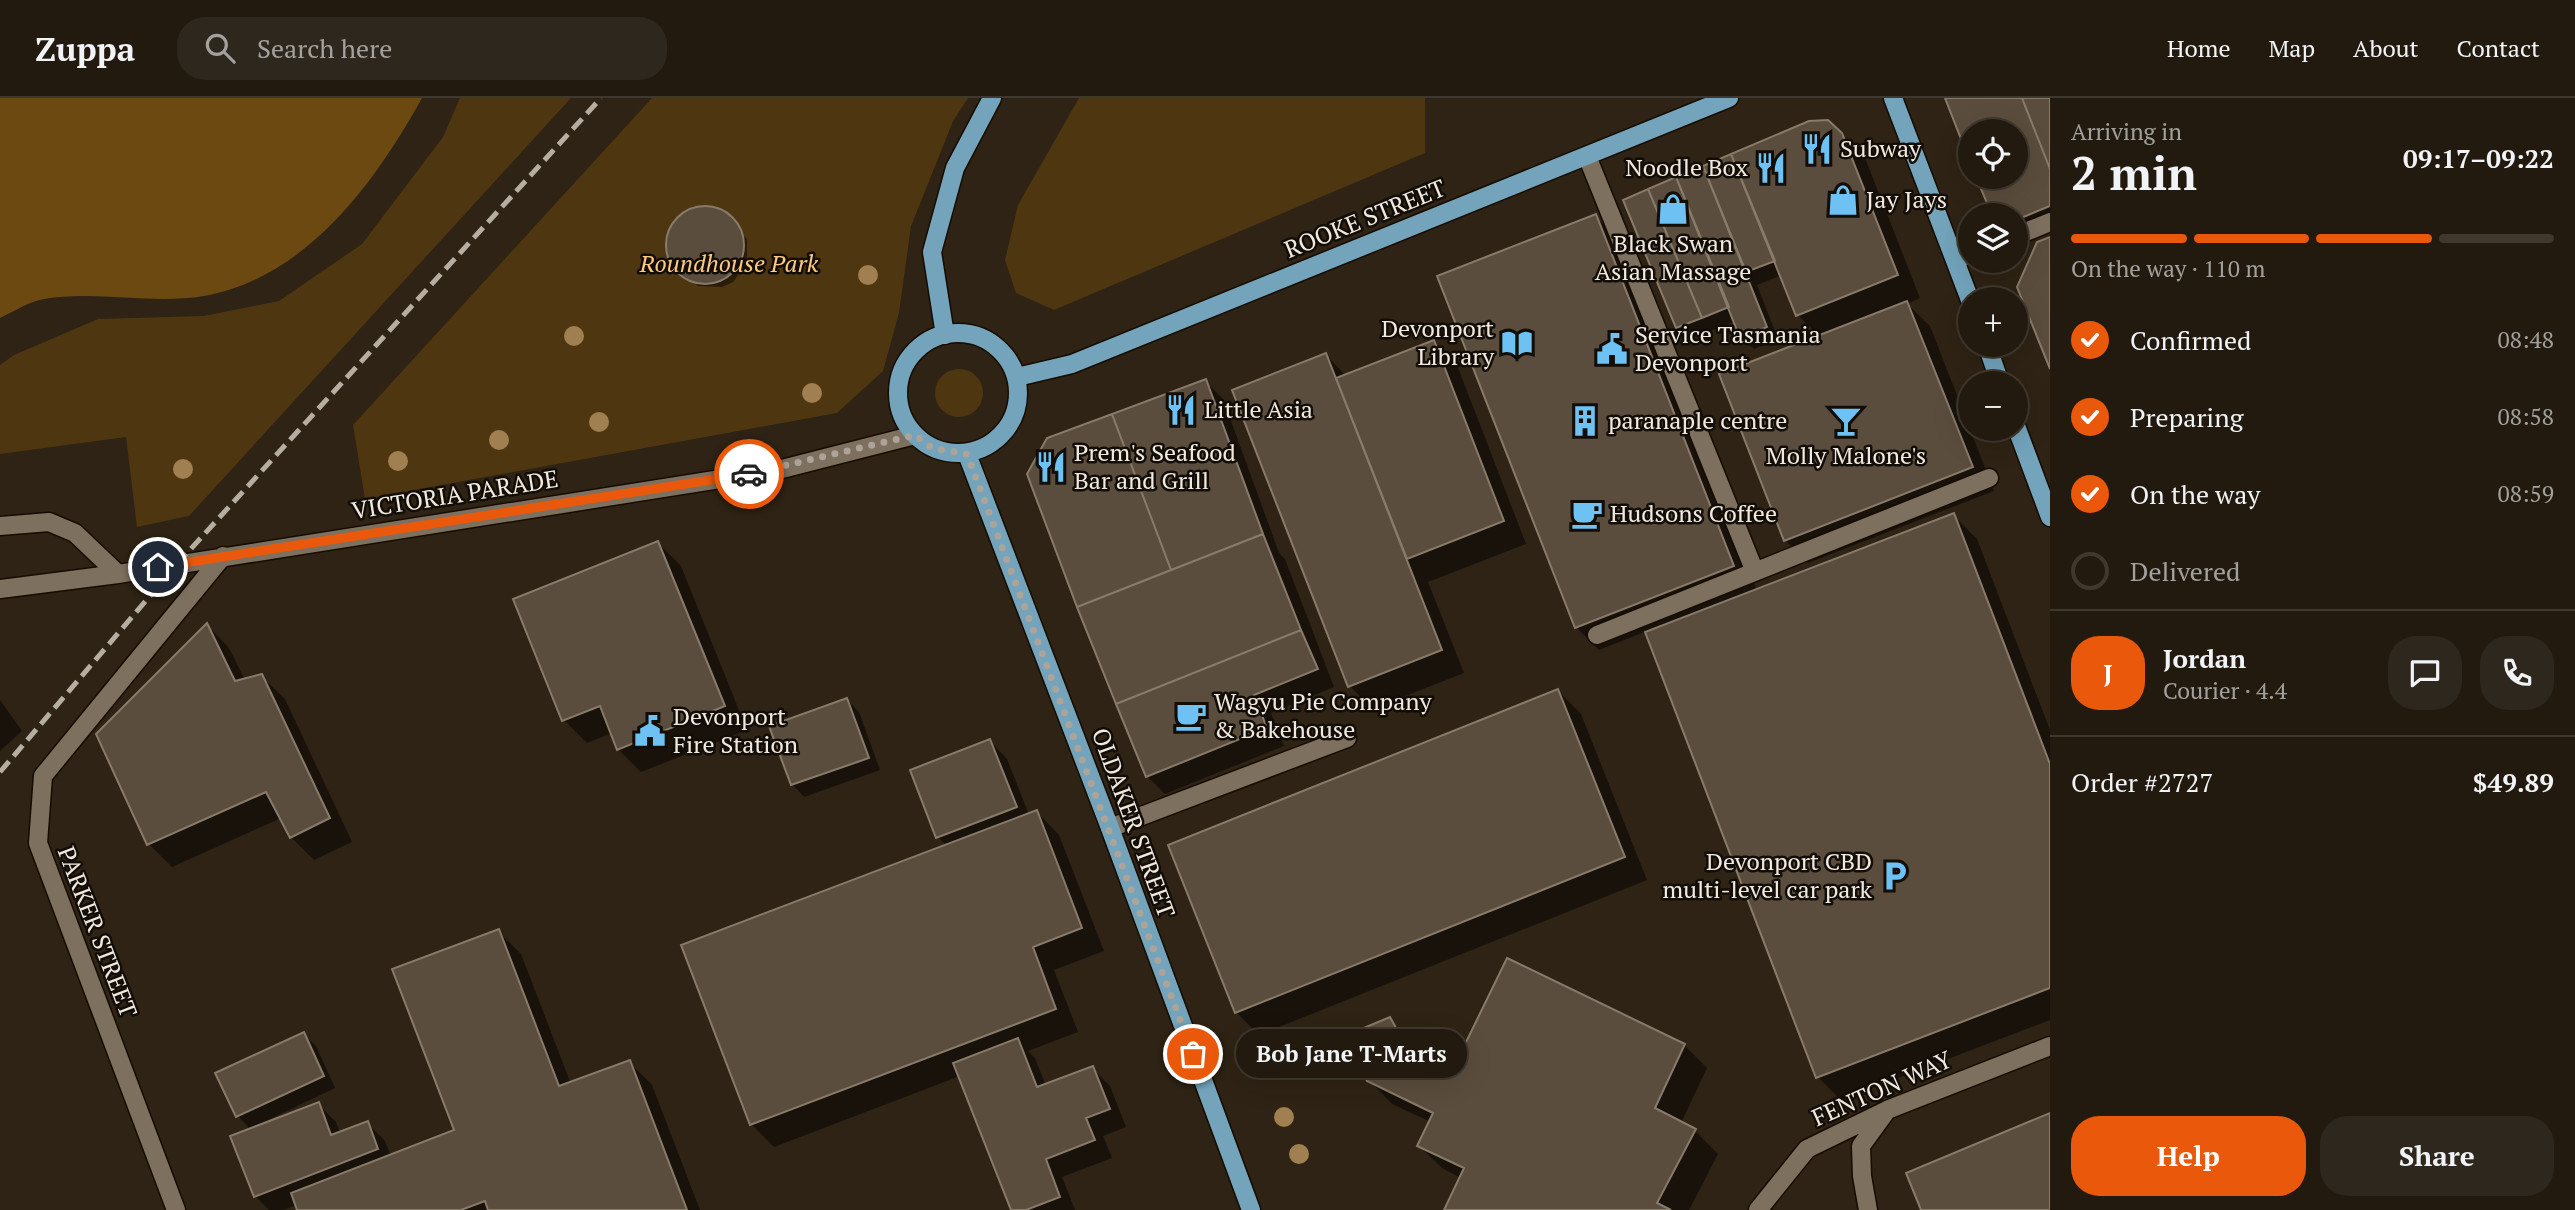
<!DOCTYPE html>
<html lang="en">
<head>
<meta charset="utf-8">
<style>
	body { margin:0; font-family:"PT Serif",serif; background:#2e271d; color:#f1f3f6; height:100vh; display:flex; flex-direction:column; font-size:26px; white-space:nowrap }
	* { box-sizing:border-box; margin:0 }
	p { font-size:23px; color:#a2a19e }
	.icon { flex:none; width:38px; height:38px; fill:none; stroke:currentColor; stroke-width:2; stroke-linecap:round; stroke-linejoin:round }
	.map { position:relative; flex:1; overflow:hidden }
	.sheet { display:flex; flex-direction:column; background:#221a0f; width:525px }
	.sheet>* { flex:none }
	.tools { position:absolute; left:1958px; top:21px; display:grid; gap:14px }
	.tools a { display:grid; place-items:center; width:70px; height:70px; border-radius:50%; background:#221a0f; box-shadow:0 7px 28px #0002,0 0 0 2px #3f382f; font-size:35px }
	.pin { position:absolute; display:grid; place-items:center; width:60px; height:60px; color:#fff; margin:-30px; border:4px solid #fff; border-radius:50%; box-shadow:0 2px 7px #0007 }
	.courier { position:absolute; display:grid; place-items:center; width:70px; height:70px; margin:-35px; border:5px solid #ea580c; border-radius:50%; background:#fff; color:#222; box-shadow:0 2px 9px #0007 }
	.bubble { position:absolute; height:49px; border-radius:24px; background:#221a0f; box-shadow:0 7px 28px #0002,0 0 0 2px #3f382f; font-size:23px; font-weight:600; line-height:49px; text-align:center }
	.overview em { font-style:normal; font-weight:600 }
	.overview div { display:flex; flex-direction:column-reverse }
	.overview { display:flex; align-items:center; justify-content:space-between; height:119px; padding:0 21px }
	h1 { font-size:46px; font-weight:600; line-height:52px }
	.bar { display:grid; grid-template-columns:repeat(4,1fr); gap:10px 7px; align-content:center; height:84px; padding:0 21px }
	.bar i { height:9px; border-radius:5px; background:#3f382f }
	.bar .on { background:#ea580c }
	.bar p { grid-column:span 4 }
	.line { display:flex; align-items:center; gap:18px; padding:0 21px; border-top:2px solid #3f382f }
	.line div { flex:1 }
	.round { display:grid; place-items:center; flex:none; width:74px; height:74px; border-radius:28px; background:#2e271d }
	ol { padding:0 21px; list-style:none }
	li { display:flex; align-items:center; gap:21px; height:77px }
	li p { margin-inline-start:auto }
	li .icon { padding:7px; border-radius:50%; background:#ea580c; color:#fff; stroke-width:4 }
	li:last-child { color:#a2a19e }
	li i { width:38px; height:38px; border:4px solid #3f382f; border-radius:50% }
	.action { display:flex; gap:14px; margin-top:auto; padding:14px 21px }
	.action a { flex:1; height:80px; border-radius:28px; background:#ea580c; color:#fff; font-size:28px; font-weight:600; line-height:80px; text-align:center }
	.action a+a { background:#2e271d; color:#f1f3f6 }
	header { display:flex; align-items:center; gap:42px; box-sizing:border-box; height:98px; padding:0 35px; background:#221a0f; border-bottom:2px solid #3f382f }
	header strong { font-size:33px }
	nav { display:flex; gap:38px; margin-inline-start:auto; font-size:24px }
	.search { width:490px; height:63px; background:#2e271d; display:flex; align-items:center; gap:18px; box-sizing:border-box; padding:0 24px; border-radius:28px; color:#a2a19e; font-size:26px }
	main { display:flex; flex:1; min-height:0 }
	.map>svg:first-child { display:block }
	.green { fill:#4e3610 }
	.water { fill:#6b4910 }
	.shadow { fill:#0007 }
	.building { fill:#5a4d3d; stroke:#897b6a; stroke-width:2 }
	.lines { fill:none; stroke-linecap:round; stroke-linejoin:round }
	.minor-casing { stroke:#160c01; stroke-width:21 }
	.major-casing { stroke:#160c01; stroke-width:21 }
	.minor { stroke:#7e705f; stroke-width:18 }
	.major { stroke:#73a4bc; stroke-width:18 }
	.rail { stroke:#b7aea3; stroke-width:5; stroke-dasharray:14 7; stroke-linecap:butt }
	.tree { fill:#a07f50 }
	.done { stroke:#ada499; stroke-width:7; stroke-dasharray:0 12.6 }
	.route { stroke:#ea580c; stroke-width:9 }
	.labels { text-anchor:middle; stroke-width:5; stroke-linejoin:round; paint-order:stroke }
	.poi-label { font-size:24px; fill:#f1e9e0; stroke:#120d07; text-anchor:start }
	.street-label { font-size:24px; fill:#f1e9e0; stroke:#120d07 }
	.park-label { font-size:24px; font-style:italic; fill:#feca82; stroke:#120d07 }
</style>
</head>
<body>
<header>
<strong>Zuppa</strong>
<div class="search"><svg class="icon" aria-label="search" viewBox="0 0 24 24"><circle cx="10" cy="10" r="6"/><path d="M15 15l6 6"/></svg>Search here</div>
<nav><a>Home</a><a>Map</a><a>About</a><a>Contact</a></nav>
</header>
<main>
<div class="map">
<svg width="2050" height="1112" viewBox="0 0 2050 1112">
	<rect width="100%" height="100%" fill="#2e2314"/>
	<path class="green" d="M460,0H571L189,418L137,429L126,339L0,356V267L14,257L98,221L204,218L279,203L362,146L443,39Z
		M652,0H968L953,23L911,128L899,215L883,273L837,315L365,401L353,327Z
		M1079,0H1425V55L1054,212L1016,195L1005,162L1018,107Z
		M935 295a24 24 0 1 1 48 0a24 24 0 1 1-48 0Z"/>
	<path class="water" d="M0,0H422C375,85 306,180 204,198C152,207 96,192 44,201C30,203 13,214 0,220Z"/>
	<path class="shadow" d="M1947,0H2050V133L2016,146V117H1994L1978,79H2016V33H1970V59Z
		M1828,24L1865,60L1920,200L1907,206L1930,228L1994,393L1808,465L1785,442L1820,239L1798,217L1782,177L1757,187L1778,241L1754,251L1742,239L1736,223L1690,241L1678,229L1625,102L1732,58Z
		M701,110L725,116L747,141V165L733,184L722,189L698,188L682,175L669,155L672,130L679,121Z
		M1595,118L1618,141L1757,493L1954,418L1977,441L2050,632V922L1841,1002L1818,979L1647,533L1599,552L1576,529Z
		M1434,244L1457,267L1526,446L1428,484L1464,575L1372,611L1350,588L1326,257L1346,278Z
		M1205,283L1223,301L1279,455L1285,461L1334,589L1271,615L1284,648L1165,696L1147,678L1079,508Z
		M658,445L681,468L747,632L641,674L618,651L612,635L587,645L564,622Z
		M207,527L229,550L245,582L261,578L285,601L352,744L314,762L291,739L281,720L172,769L149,746Z
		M1558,593L1581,616L1647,782L1259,937L1236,914Z
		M0,602L22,633L0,653Z
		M847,602L859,614L880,672L804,699L792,686Z
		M990,643L1007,661L1029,717L1037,714L1059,737L1104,853L1054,872L1078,934L1028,953L1035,960L1046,988L1092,970L1110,988L1126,1029L1103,1038L1112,1060L1062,1079L1075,1112H1013L960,978L774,1049L751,1026L947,748L938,739Z
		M498,833L521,856L571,986L629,964L652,987L700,1112H299L297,1107L283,1112H269L255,1098L251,1032L238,1018L217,975L304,936L316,948L335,990L268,1022L269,1025L318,1006L336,1024L340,1035L367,1025L385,1043L391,1058L457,1033Z
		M1389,921L1412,944L1423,964L1453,975L1684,947L1707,970L1681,1025L1695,1033L1718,1056L1689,1112H1446L1461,1080L1442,1070L1419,1048L1431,1024L1392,1006L1369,982Z"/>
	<path class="building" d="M1945,0H2022L2050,71V108L2016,122V117H1992L1976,79H2016V33H1970V64Z
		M2022,0H2050V71Z
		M1828,22L1842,35L1898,177L1796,218L1731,56L1809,23Z
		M1731,56L1775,163L1746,174L1703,68Z
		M1703,68L1767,229L1740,240L1676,79Z
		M1676,79L1729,209L1702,220L1648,91Z
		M1648,91L1702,220L1676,230L1623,102Z
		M666 147a39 39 0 1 1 78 0a39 39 0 1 1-78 0Z
		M1596,116L1734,468L1575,530L1437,178Z
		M2050,139V271L2017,189L2037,144Z
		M1907,203L1973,369L1784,443L1719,276Z
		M1434,242L1504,423L1407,461L1336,280Z
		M1326,255L1442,552L1348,589L1232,292Z
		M1206,281L1263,436L1171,472L1112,316Z
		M1112,316L1171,472L1077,509L1027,376L1047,340Z
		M1954,415L2050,666V890L1816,980L1645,534Z
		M1263,436L1301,532L1116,606L1077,509Z
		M658,443L725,608L617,652L600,608L562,623L513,501Z
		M207,525L235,583L262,576L330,720L290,740L266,694L147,747L96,636Z
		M1301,532L1318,571L1254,597L1267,630L1146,679L1116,606Z
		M1558,591L1625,759L1235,915L1168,747Z
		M847,600L869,660L791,687L769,628Z
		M990,641L1017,709L936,740L910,672Z
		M1037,712L1082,830L1033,849L1056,911L750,1027L681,847Z
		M499,831L559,988L630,962L687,1112H488L485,1103L461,1112H297L291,1095L454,1032L392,871Z
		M1507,860L1685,946L1655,1010L1696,1031L1657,1105L1671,1112H1444L1464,1070L1417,1048L1433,1015L1367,983L1347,937L1390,919L1411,957L1452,973Z
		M304,934L324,978L236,1019L215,975Z
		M1018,940L1037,989L1093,968L1110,1011L1086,1020L1095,1042L1046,1061L1060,1099L1026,1112H1011L953,965Z
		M319,1004L331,1037L368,1023L378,1051L254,1099L230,1038Z
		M2050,1015V1112H1921L1906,1075Z"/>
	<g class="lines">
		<defs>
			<path id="minor" d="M1587,58L1755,474
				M2016,138L2050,124
				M1956,162L1970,156
				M0,428L49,424L75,435L118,476
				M0,491L118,476L778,372L915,337
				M1597,537L1989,380
				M1110,730L1347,640
				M176,1112L38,745L43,678L223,458
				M1758,1112L1807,1051L1887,1012L2050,948
				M1868,1112L1862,1078L1861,1048L1885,1015"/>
			<path id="major" d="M1893,0L1970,202
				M898 295a60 60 0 1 1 120 0a60 60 0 1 1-120 0Z
				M945,237L932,154L955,70L992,0
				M1987,247L2000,285
				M1017,279L1072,266L1729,0
				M2016,328L2050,419
				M967,356L1110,730L1251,1112"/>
		</defs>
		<use href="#minor" class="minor-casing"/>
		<use href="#major" class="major-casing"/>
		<use href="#minor" class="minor"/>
		<use href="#major" class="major"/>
		<path class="rail" d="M0,674L178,465L601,0"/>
	</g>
	<g class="tree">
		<circle cx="868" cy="177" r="10"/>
		<circle cx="574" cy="238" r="10"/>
		<circle cx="812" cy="295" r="10"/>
		<circle cx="599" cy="324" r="10"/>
		<circle cx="499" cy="342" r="10"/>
		<circle cx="398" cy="363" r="10"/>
		<circle cx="183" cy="371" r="10"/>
		<circle cx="1265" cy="969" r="10"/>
		<circle cx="1284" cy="1019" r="10"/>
		<circle cx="1299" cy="1056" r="10"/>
	</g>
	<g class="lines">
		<path class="done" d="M749,376L915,337L932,350L967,356L1193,956"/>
		<path class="route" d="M158,469L749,376"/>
	</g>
	<defs>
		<symbol id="restaurant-bare" viewBox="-9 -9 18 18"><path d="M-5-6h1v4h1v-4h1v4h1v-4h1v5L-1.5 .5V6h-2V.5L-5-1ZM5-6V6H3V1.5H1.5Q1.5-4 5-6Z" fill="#6dc2f3" stroke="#120d07" stroke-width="2.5" paint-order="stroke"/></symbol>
		<symbol id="shop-bare" viewBox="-9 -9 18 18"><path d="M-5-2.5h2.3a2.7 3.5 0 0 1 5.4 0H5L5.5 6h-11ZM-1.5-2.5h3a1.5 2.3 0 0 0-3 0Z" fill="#6dc2f3" stroke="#120d07" stroke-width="2.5" paint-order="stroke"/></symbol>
		<symbol id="library-bare" viewBox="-9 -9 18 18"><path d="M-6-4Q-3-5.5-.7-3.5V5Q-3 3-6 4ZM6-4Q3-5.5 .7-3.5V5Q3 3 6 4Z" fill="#6dc2f3" stroke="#120d07" stroke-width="2.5" paint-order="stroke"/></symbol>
		<symbol id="civic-bare" viewBox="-9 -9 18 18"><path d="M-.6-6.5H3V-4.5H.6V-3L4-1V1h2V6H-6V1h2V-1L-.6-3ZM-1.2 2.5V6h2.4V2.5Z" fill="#6dc2f3" stroke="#120d07" stroke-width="2.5" paint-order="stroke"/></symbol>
		<symbol id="building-bare" viewBox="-9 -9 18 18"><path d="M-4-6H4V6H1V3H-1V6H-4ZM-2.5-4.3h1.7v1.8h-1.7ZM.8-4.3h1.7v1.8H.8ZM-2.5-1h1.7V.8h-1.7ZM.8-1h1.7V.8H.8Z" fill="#6dc2f3" stroke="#120d07" stroke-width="2.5" paint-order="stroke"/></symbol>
		<symbol id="bar-bare" viewBox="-9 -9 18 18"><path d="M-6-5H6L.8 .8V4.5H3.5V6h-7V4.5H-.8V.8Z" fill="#6dc2f3" stroke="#120d07" stroke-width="2.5" paint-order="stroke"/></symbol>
		<symbol id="cafe-bare" viewBox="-9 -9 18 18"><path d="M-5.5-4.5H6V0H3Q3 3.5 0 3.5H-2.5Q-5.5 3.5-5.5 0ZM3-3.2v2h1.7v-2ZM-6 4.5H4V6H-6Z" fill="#6dc2f3" stroke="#120d07" stroke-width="2.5" paint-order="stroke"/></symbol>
		<symbol id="parking-bare" viewBox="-9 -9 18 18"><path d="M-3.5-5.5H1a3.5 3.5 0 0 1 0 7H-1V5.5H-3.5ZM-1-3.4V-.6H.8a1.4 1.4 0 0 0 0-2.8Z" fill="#6dc2f3" stroke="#120d07" stroke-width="2.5" paint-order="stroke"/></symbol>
	</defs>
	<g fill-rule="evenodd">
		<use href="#restaurant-bare" x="1795" y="29" width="44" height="44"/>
		<use href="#restaurant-bare" x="1749" y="48" width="44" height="44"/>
		<use href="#shop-bare" x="1821" y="80" width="44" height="44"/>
		<use href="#shop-bare" x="1651" y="89" width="44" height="44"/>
		<use href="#library-bare" x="1495" y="223" width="44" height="44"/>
		<use href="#civic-bare" x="1590" y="229" width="44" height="44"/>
		<use href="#restaurant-bare" x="1159" y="290" width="44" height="44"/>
		<use href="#building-bare" x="1563" y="301" width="44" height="44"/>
		<use href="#bar-bare" x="1824" y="301" width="44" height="44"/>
		<use href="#restaurant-bare" x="1029" y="347" width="44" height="44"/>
		<use href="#cafe-bare" x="1565" y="394" width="44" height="44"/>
		<use href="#cafe-bare" x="1169" y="596" width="44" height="44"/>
		<use href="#civic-bare" x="628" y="611" width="44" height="44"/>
		<use href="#parking-bare" x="1873" y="756" width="44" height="44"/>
	</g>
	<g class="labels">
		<g class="poi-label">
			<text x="1840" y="59">Subway</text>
			<text x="1748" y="78" text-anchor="end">Noodle Box</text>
			<text x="1866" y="110">Jay Jays</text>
			<text x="1673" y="154" text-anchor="middle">Black Swan<tspan x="1673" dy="28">Asian Massage</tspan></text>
			<text x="1494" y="239" text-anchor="end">Devonport<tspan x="1494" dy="28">Library</tspan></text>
			<text x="1635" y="245">Service Tasmania<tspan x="1635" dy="28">Devonport</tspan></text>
			<text x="1204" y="320">Little Asia</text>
			<text x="1608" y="331">paranaple centre</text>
			<text x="1074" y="363">Prem's Seafood<tspan x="1074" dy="28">Bar and Grill</tspan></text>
			<text x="1846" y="366" text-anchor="middle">Molly Malone's</text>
			<text x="1610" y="424">Hudsons Coffee</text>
			<text x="1214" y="612">Wagyu Pie Company<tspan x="1214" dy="28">&amp; Bakehouse</tspan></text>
			<text x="673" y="627">Devonport<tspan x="673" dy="28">Fire Station</tspan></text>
			<text x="1872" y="772" text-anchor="end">Devonport CBD<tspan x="1872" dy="28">multi-level car park</tspan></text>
		</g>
		<g class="street-label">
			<text transform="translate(1365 121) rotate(-22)" y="8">ROOKE STREET</text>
			<text transform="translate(455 397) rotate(-9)" y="8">VICTORIA PARADE</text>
			<text transform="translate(1133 725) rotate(70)" y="8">OLDAKER STREET</text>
			<text transform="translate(97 834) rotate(69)" y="8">PARKER STREET</text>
			<text transform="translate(1882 991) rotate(-24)" y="8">FENTON WAY</text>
		</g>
		<g class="park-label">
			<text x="729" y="174">Roundhouse Park</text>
		</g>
	</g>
</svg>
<div class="tools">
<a><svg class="icon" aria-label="locate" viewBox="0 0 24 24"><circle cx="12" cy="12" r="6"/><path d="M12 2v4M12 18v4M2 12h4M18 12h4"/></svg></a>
<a><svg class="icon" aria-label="layers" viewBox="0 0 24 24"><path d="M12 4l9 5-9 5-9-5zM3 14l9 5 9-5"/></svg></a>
<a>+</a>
<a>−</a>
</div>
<div class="pin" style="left:1193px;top:956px;background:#ea580c"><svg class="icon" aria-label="bag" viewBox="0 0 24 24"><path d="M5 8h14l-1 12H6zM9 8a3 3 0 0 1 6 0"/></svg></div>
<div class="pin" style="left:158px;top:469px;background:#1f2937"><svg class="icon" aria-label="home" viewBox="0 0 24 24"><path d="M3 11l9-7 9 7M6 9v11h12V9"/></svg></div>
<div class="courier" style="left:749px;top:376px"><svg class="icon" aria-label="car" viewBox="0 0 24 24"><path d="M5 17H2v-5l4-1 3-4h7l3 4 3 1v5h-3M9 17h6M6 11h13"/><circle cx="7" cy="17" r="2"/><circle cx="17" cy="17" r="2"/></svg></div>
<div class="bubble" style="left:1236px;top:931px;width:231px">Bob Jane T-Marts</div>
</div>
<section class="sheet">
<div class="overview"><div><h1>2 min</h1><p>Arriving in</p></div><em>09:17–09:22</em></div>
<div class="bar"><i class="on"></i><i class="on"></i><i class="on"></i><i></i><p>On the way · 110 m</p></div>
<ol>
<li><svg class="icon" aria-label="check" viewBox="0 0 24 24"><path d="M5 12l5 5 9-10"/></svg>Confirmed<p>08:48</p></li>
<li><svg class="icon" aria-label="check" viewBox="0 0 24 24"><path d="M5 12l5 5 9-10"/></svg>Preparing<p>08:58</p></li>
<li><svg class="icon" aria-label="check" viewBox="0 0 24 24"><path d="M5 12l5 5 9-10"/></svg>On the way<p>08:59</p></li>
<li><i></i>Delivered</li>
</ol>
<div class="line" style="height:126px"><b class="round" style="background:#ea580c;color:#fff">J</b><div><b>Jordan</b><p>Courier · 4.4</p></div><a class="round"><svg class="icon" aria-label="chat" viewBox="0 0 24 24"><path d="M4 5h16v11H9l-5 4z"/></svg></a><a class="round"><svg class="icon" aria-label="phone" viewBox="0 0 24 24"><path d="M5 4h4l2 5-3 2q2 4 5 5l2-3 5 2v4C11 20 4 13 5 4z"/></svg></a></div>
<div class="line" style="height:91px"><div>Order #2727</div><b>$49.89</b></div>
<div class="action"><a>Help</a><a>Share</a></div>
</section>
</main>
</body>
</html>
